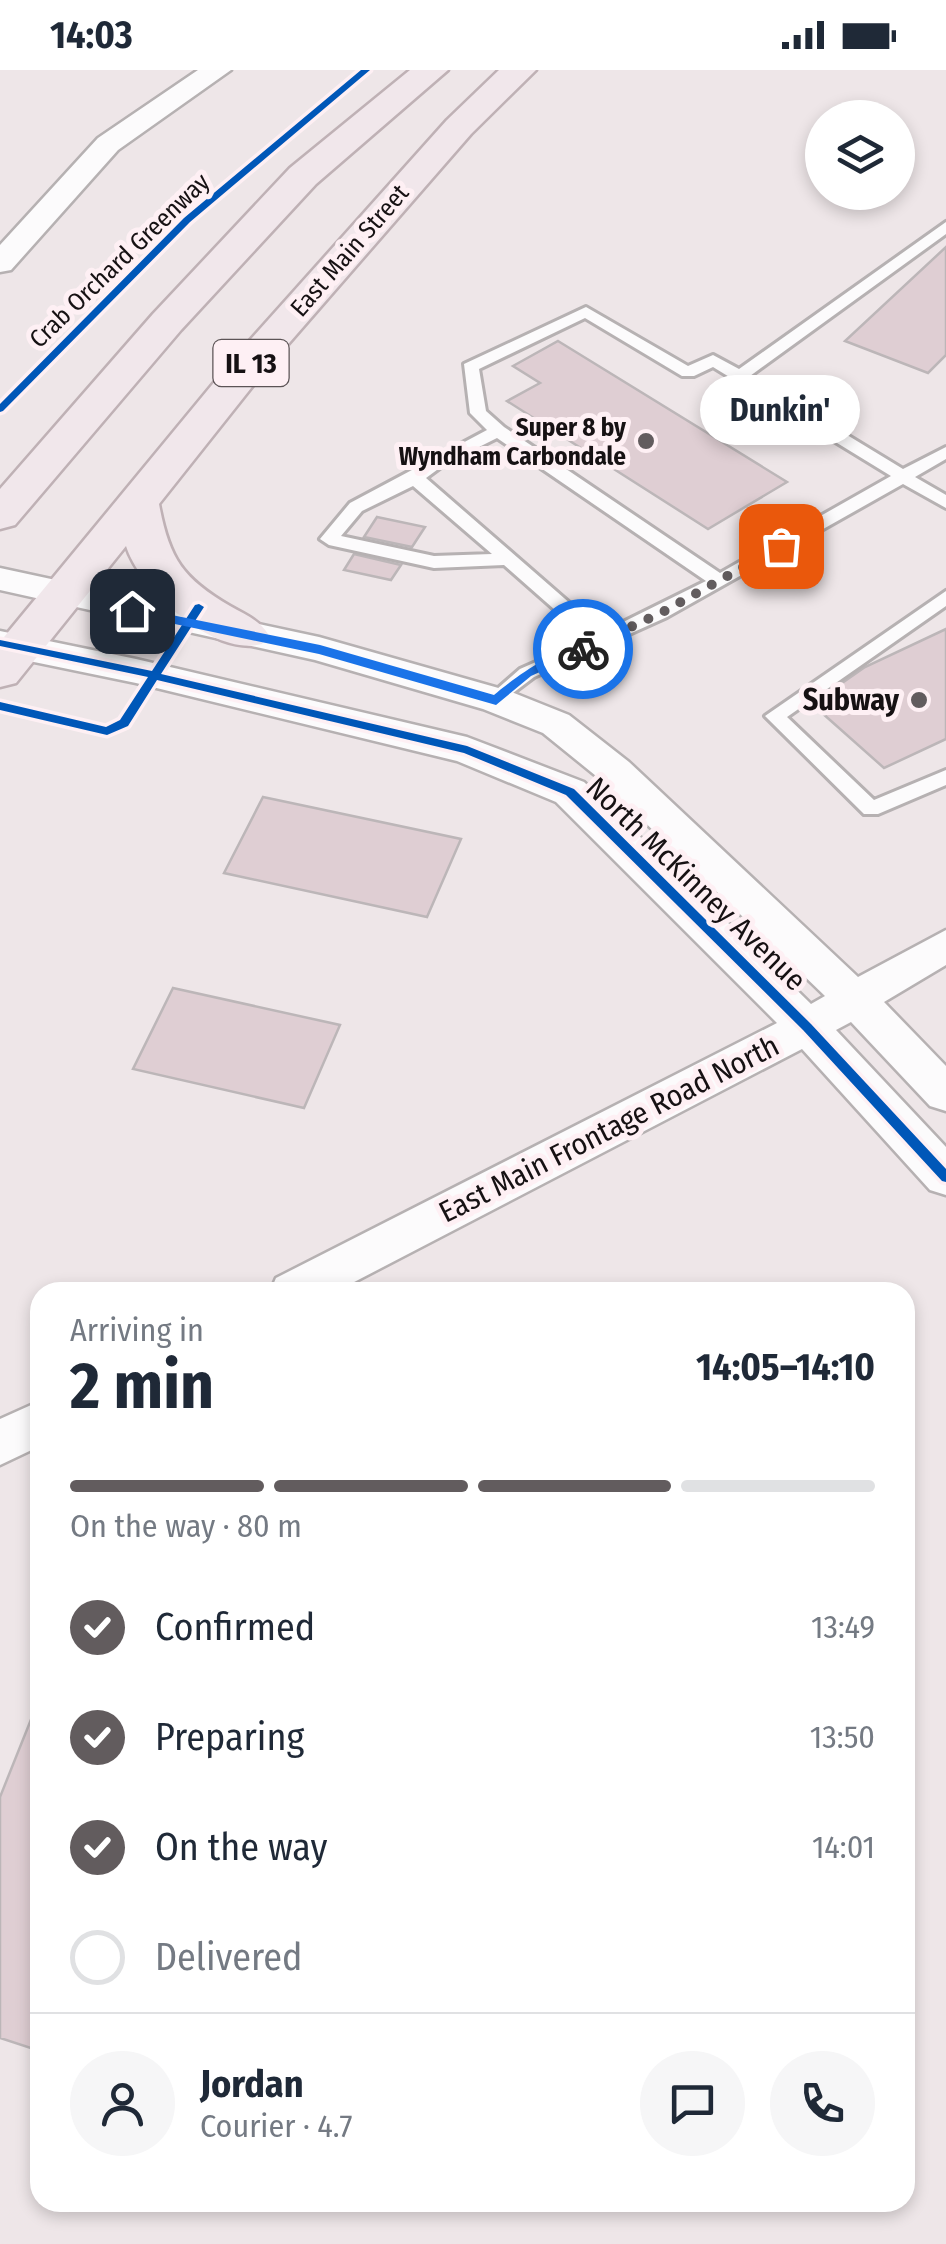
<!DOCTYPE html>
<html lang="en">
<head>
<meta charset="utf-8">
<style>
	body { margin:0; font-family:"Fira Sans Condensed",sans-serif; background:#f6f6f7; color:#1f2937; height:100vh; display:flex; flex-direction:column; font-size:38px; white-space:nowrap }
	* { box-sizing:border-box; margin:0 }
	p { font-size:32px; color:#747a83 }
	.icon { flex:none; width:55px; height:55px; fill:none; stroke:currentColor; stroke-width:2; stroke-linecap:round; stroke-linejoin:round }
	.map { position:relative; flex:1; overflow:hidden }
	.details { position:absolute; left:30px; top:1212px; width:885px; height:930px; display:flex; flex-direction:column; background:#fff; border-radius:30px; box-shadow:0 5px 15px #0003 }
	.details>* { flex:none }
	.buttons { position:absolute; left:805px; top:30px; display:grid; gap:20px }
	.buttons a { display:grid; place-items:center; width:110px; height:110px; border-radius:50%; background:#fff; box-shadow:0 5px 15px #0003; font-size:50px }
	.pin { position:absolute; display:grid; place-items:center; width:85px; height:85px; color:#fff; margin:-42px; border-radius:20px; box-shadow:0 5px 15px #0006 }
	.courier { position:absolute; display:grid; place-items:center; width:100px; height:100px; margin:-50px; border:8px solid #1a73e8; border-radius:50%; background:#fff; color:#222; box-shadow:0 2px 12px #0007 }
	.bubble { position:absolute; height:70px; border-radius:35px; background:#fff; box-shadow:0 5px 15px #0003; font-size:32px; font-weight:700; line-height:70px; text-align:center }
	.headline em { font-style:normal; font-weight:700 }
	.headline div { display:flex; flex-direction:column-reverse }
	.headline { display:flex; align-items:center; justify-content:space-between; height:170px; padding:0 40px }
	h1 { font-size:65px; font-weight:700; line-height:75px }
	.bar { display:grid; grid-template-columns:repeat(4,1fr); gap:15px 10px; align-content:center; height:120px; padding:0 40px }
	.bar i { height:12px; border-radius:8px; background:#e0e1e3 }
	.bar .on { background:#625c5e }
	.bar p { grid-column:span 4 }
	.line { display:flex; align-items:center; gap:25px; padding:0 40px; border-top:2px solid #e0e1e3 }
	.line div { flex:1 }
	.round { display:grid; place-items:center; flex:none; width:105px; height:105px; border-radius:52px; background:#f6f6f7 }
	ol { padding:0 40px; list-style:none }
	li { display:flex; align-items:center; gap:30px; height:110px }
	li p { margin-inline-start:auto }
	li .icon { padding:10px; border-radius:50%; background:#625c5e; color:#fff; stroke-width:4 }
	li:last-child { color:#747a83 }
	li i { width:55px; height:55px; border:5px solid #e0e1e3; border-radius:50% }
	.status { display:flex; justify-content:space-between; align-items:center; height:70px; padding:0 50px; background:#fff; direction:ltr }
	.status svg { height:28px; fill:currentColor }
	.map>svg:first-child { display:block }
	.building { fill:#dfced3; stroke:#bcb6b8; stroke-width:2.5 }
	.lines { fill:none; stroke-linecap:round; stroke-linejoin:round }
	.lane-casing { stroke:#b6b1b2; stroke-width:6 }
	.street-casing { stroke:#b6b1b2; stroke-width:5 }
	.highway-casing { stroke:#bfb1b5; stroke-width:5 }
	.lane { fill:#fcfbfc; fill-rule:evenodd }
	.street { fill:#fcfbfc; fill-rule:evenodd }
	.highway { fill:#f1e7eb; fill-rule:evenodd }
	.cycleway-casing { stroke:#fef0f4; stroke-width:7 }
	.cycleway { fill:#0057b8; fill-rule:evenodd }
	.route { fill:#1a73e8 }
	.done { stroke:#625c5e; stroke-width:10; stroke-dasharray:0 18 }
	.poi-dot { fill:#625c5e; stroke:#fef0f4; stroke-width:4 }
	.labels { text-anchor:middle; stroke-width:10; stroke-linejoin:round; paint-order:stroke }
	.far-street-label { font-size:25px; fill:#161113; stroke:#fef0f4 }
	.far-poi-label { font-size:25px; font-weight:bold; fill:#161113; stroke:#fef0f4; text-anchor:end }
	.shield { fill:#fef0f4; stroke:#5c5456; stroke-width:2.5 }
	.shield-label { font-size:28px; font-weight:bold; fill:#161113 }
	.poi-label { font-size:30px; font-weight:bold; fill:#161113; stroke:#fef0f4; text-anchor:end }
	.street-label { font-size:30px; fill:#161113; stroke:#fef0f4 }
</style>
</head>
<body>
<div class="status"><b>14:03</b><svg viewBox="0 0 49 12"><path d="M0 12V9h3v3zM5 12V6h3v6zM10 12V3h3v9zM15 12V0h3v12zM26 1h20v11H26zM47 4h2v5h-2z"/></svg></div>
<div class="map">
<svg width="946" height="2174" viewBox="0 0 946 2174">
	<rect width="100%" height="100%" fill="#eee6e8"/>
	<path class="building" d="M946,177V285L928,303L845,271Z
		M558,271L787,412L708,459L507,331L540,313L513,296Z
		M377,447L425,457L412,477L364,467Z
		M354,484L401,495L391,510L344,500Z
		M946,559V669L884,698L812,634L865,597Z
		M263,727L461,769L427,847L224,803Z
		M173,918L340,955L304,1038L133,999Z
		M38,1632L40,1633V1981L0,1968V1727Z"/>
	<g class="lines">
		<defs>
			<path id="lane" d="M946,152V164L750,306L903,399L946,377V389L915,407L946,425V438L903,414L667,547L534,607L496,636L489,634V626L520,599L588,569L504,495L434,498L329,475L320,469L350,433L487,360L470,343L464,294L586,237L688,296L713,285L739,299ZM585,248L682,306H694L713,297L891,406L720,503L504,357L486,341L479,299ZM497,368L706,511L603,562L426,408L445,394ZM413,416L492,484L434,486L341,466L362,441Z
				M946,521V536L787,647L874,730L946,700V715L878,744H864L765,646Z"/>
			<path id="street" d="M198,0H231L118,80L11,200L0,202V175L98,68Z
				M0,498L319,567L509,621L569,645L629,692L858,907L946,860V895L884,932L946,996V1041L930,1036L851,952L836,960L946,1077V1125L930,1120L802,979L335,1222H270L276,1208L777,953L556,732L457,691L136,613L0,585V561L136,589L467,667L584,712L811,934L825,926L601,710L543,663L483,639L315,590L0,520Z
				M40,1331V1376L0,1395V1349Z"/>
			<path id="highway" d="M410,0H448L316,114L181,260L15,455L0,459V419L153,244L290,98Z
				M499,0H536L471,64L263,303L159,434C169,488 182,508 230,536C244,544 259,550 268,564L262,574C213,587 140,520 126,476L16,613L0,617V572L235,287L447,50Z"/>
		</defs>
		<use href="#lane" class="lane-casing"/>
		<use href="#street" class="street-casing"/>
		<use href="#highway" class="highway-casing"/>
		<use href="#lane" class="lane"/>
		<use href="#street" class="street"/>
		<use href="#highway" class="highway"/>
		<defs>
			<path id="cycleway" d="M361,0H370L190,152L3,341L0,342V334L184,148Z
				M199,534L204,537L161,604L467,676L574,719L811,954L946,1099V1112L942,1111L803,960L566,725L464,683L157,610L128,656L107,665L0,640V632L106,657L120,650L148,607L0,576V570L152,601L195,535Z"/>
		</defs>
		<use href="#cycleway" class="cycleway-casing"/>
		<use href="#cycleway" class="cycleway"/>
	</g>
	<path class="route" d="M132,537L320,575L494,625C511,610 570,566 590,579L531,606L496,635L319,584L127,544L125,541Z"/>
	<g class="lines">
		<path class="done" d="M583,579L661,543L781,476"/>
	</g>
	<g class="poi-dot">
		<circle cx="646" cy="371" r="10"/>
		<circle cx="919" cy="630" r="10"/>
	</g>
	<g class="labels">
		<g class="far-street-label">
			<text transform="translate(349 180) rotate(-49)" y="9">East Main Street</text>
			<text transform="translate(119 190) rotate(-44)" y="9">Crab Orchard Greenway</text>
		</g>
		<g class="far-poi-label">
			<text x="626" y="366">Super 8 by<tspan x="626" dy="29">Wyndham Carbondale</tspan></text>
		</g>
		<rect class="shield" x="213.5" y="270" width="75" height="46" rx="8"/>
		<g class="shield-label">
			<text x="251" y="303">IL 13</text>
		</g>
		<g class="poi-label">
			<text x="899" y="640">Subway</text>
		</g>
		<g class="street-label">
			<text transform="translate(696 814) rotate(44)" y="10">North McKinney Avenue</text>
			<text transform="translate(609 1059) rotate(-27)" y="10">East Main Frontage Road North</text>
		</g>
	</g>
</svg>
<div class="buttons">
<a><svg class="icon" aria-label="layers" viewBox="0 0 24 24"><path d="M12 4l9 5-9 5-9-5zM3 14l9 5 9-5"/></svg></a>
</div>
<div class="pin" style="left:781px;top:476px;background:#ea580c"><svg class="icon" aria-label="bag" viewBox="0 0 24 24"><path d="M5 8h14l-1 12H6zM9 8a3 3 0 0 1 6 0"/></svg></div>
<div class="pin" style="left:132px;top:541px;background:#1f2937"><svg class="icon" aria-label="home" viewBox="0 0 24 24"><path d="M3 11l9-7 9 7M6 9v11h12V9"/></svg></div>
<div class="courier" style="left:583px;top:579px"><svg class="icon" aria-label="bike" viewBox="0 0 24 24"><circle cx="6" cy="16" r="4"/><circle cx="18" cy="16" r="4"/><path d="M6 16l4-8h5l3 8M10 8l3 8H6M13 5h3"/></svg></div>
<div class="bubble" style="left:700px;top:305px;width:160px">Dunkin'</div>
<section class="details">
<div class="headline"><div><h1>2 min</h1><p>Arriving in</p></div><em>14:05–14:10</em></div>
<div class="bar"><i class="on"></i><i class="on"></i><i class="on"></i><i></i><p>On the way · 80 m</p></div>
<ol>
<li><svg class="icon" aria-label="check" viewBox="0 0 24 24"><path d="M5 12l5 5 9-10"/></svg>Confirmed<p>13:49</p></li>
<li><svg class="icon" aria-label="check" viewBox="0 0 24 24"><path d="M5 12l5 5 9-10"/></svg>Preparing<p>13:50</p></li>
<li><svg class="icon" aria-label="check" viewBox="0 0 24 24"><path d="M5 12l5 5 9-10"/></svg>On the way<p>14:01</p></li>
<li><i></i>Delivered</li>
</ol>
<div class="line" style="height:180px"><a class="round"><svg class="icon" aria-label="person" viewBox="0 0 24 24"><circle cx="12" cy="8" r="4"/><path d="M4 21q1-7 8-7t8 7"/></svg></a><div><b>Jordan</b><p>Courier · 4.7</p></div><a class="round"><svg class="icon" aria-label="chat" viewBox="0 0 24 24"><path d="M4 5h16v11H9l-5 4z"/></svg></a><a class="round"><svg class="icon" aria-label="phone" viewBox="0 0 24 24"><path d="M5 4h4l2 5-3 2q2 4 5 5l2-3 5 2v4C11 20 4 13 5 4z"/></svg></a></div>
</section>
</div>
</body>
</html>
